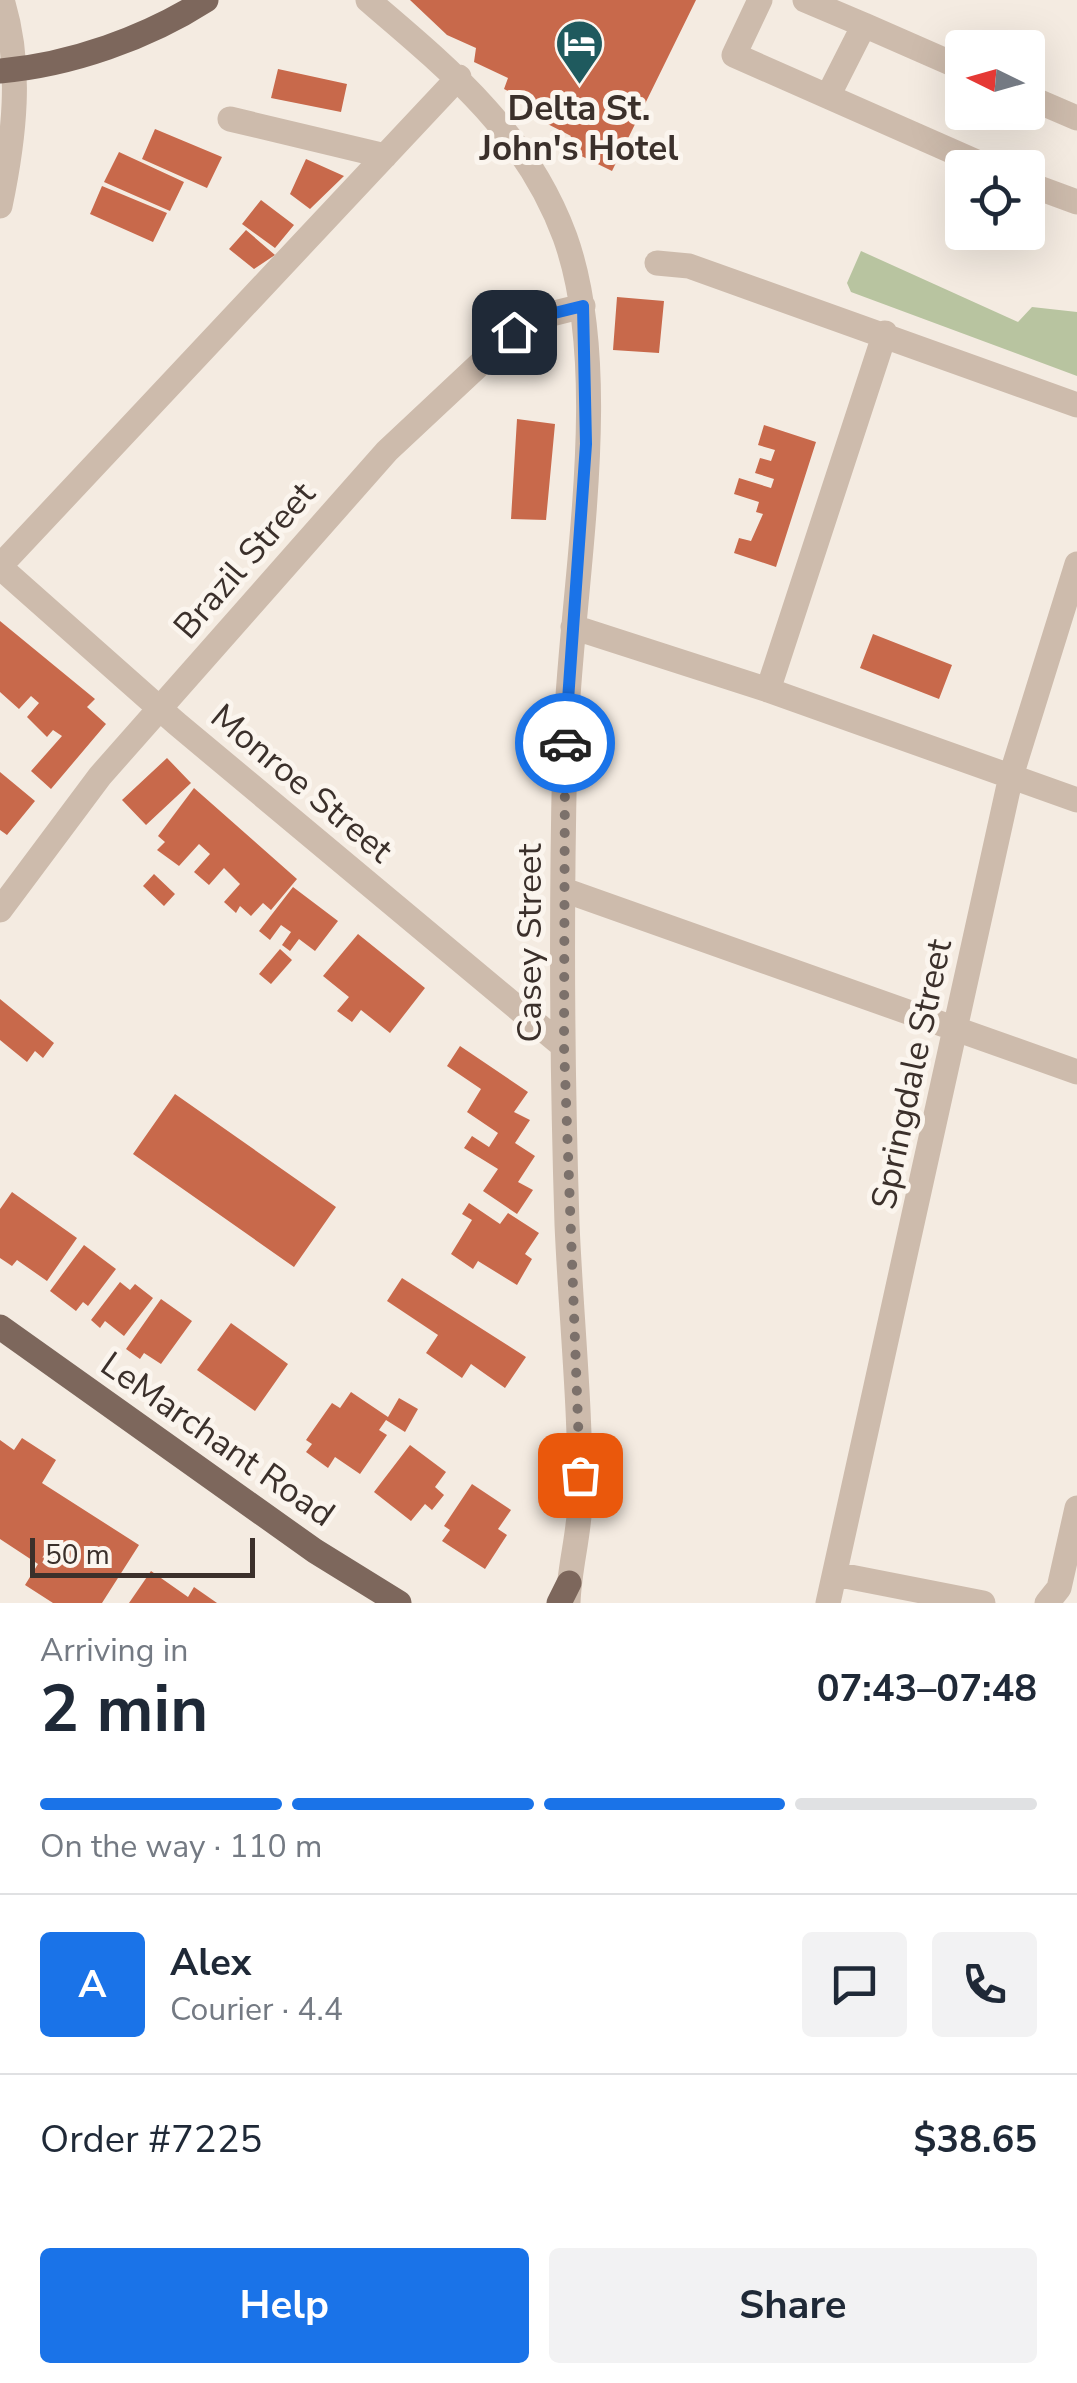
<!DOCTYPE html>
<html lang="en">
<head>
<meta charset="utf-8">
<style>
	body { margin:0; font-family:"Nunito Sans",sans-serif; background:#f2f2f3; color:#1f2937; height:100vh; display:flex; flex-direction:column; font-size:38px; white-space:nowrap }
	* { box-sizing:border-box; margin:0 }
	p { font-size:32px; color:#747a83 }
	.icon { flex:none; width:55px; height:55px; fill:none; stroke:currentColor; stroke-width:2; stroke-linecap:round; stroke-linejoin:round }
	.map { position:relative; height:1603px; overflow:hidden }
	.sheet { display:flex; flex-direction:column; background:#fff; flex:1 }
	.sheet>* { flex:none }
	.needle { width:65px; rotate:275deg }
	.fabs { position:absolute; left:945px; top:30px; display:grid; gap:20px }
	.fabs a { display:grid; place-items:center; width:100px; height:100px; border-radius:10px; background:#fff; box-shadow:0 10px 40px #0002; font-size:50px }
	.scale { position:absolute; left:30px; bottom:25px; width:225px; box-sizing:border-box; padding-left:10px; border:5px solid #3b302b; border-top:0; font-size:28px; line-height:35px; white-space:nowrap; color:#3b302b; -webkit-text-stroke:8px #fbf5ee; paint-order:stroke }
	.pin { position:absolute; display:grid; place-items:center; width:85px; height:85px; color:#fff; margin:-42px; border-radius:20px; box-shadow:0 5px 15px #0006 }
	.courier { position:absolute; display:grid; place-items:center; width:100px; height:100px; margin:-50px; border:8px solid #1a73e8; border-radius:50%; background:#fff; color:#222; box-shadow:0 2px 12px #0007 }
	.summary em { font-style:normal; font-weight:700 }
	.summary div { display:flex; flex-direction:column-reverse }
	.summary { display:flex; align-items:center; justify-content:space-between; height:170px; padding:0 40px }
	h1 { font-size:65px; font-weight:700; line-height:75px }
	.bar { display:grid; grid-template-columns:repeat(4,1fr); gap:15px 10px; align-content:center; height:120px; padding:0 40px }
	.bar i { height:12px; border-radius:8px; background:#e0e1e3 }
	.bar .on { background:#1a73e8 }
	.bar p { grid-column:span 4 }
	.line { display:flex; align-items:center; gap:25px; padding:0 40px; border-top:2px solid #e0e1e3 }
	.line div { flex:1 }
	.round { display:grid; place-items:center; flex:none; width:105px; height:105px; border-radius:10px; background:#f2f2f3 }
	.primary-button { display:flex; gap:20px; margin-top:auto; padding:20px 40px }
	.primary-button a { flex:1; height:115px; border-radius:10px; background:#1a73e8; color:#fff; font-size:40px; font-weight:700; line-height:115px; text-align:center }
	.primary-button a+a { background:#f2f2f3; color:#1f2937 }
	.map>svg:first-child { display:block }
	.green { fill:#b8c4a0 }
	.building { fill:#c8694b }
	.lines { fill:none; stroke-linecap:round; stroke-linejoin:round }
	.minor { stroke:#cdbbac; stroke-width:25 }
	.major { stroke:#7d675c; stroke-width:25 }
	.done { stroke:#7c716b; stroke-width:10; stroke-dasharray:0 18 }
	.route { stroke:#1a73e8; stroke-width:12 }
	.labels { text-anchor:middle; stroke-width:10; stroke-linejoin:round; paint-order:stroke }
	.poi-label { font-size:35px; font-weight:bold; fill:#3b302b; stroke:#fbf5ee }
	.street-label { font-size:35px; fill:#3b302b; stroke:#fbf5ee }
</style>
</head>
<body>
<div class="map">
<svg width="1077" height="1603" viewBox="0 0 1077 1603">
	<rect width="100%" height="100%" fill="#f4ebe1"/>
	<path class="green" d="M861,251L1018,322L1032,307L1077,312V376L851,292L847,283Z"/>
	<path class="building" d="M410,0H696L612,171L565,148L571,136L534,117L538,106L504,89L508,78L474,62L476,48L447,35Z
		M278,69L347,84L341,112L271,98Z
		M155,129L222,157L207,188L142,159Z
		M119,152L184,182L170,211L104,182Z
		M306,159L344,176L310,209L290,194Z
		M102,186L167,213L153,242L90,214Z
		M261,200L294,225L275,248L242,224Z
		M246,230L275,255L254,269L229,249Z
		M617,297L664,301L659,353L613,350Z
		M517,419L555,424L546,520L511,519Z
		M764,425L816,442L776,567L734,553L739,538L751,541L763,514L756,512L759,502L734,494L739,478L771,488L774,479L755,473L760,458L771,461L775,450L758,445Z
		M0,621L95,699L87,707L106,724L51,789L31,771L62,736L53,730L47,737L27,717L39,703L31,696L19,709L0,692Z
		M873,634L952,665L939,699L860,668Z
		M167,758L191,783L146,825L122,800Z
		M0,772L35,801L7,835L0,830Z
		M194,788L297,879L271,910L263,903L251,916L240,906L236,913L224,902L240,884L224,868L209,885L194,872L210,854L199,844L179,866L157,850L165,842L158,836Z
		M154,874L175,894L164,906L143,886Z
		M293,887L338,921L315,951L299,939L290,951L282,945L291,932L281,925L270,940L259,931Z
		M358,934L425,988L390,1033L361,1010L352,1022L337,1011L349,997L323,976Z
		M280,949L292,960L271,984L259,974Z
		M0,999L54,1043L43,1058L35,1051L27,1062L0,1040Z
		M460,1046L528,1092L514,1112L530,1120L515,1143L535,1156L518,1182L533,1190L517,1214L483,1191L498,1169L464,1148L472,1136L489,1147L498,1133L467,1112L481,1089L447,1066Z
		M175,1094L336,1207L294,1267L133,1154Z
		M12,1192L77,1238L47,1281L17,1260L12,1266L0,1258V1209Z
		M469,1203L500,1224L508,1213L539,1233L525,1254L532,1259L517,1285L478,1261L473,1269L451,1254L472,1220L462,1214Z
		M84,1245L116,1269L88,1306L83,1302L76,1311L50,1291Z
		M402,1278L526,1357L505,1388L471,1364L462,1378L426,1353L438,1335L387,1301Z
		M120,1282L130,1290L135,1284L153,1298L124,1336L105,1321L100,1328L91,1320Z
		M161,1299L192,1321L161,1364L144,1353L140,1359L126,1349Z
		M231,1323L288,1364L255,1411L197,1370Z
		M351,1392L388,1417L399,1398L418,1409L405,1432L386,1420L379,1430L387,1435L360,1474L335,1457L328,1468L306,1452L312,1444L306,1440L332,1403L340,1408Z
		M22,1438L56,1460L42,1483L139,1545L102,1603H53L25,1585L38,1564L0,1539V1440L14,1450Z
		M410,1445L446,1472L435,1487L444,1495L432,1510L425,1504L411,1521L374,1492Z
		M472,1484L511,1510L498,1529L507,1535L485,1569L442,1541L450,1530L444,1526Z
		M151,1571L188,1597L194,1587L217,1603H129Z"/>
	<g class="lines">
		<path class="minor" d="M368,0C449,69 527,133 565,237C616,379 569,597 565,750C561,908 562,1066 567,1224C571,1317 581,1409 580,1502C579,1536 569,1569 568,1603
			M760,0L734,55L990,168
			M805,0L864,25
			M828,96L864,25L962,68
			M1028,97L1077,118
			M230,119L385,156
			M1028,184L1077,202
			M0,206C14,139 23,67 2,0
			M657,263L689,266L1077,405
			M0,566L459,77
			M0,567L176,723L563,1046
			M573,627L768,690L1077,800
			M768,690L885,333
			M564,890L1077,1072
			M0,910L100,776L387,451L514,332L535,318L583,306
			M835,1574L983,1603
			M828,1603L1011,776L1077,564
			M1047,1603L1059,1588L1077,1508"/>
		<path class="major" d="M0,71C70,65 147,38 206,0
			M0,1327L315,1551L399,1603
			M559,1603L569,1583"/>
	</g>
	<g class="lines">
		<path class="done" d="M565,743L564,1046L580,1475"/>
		<path class="route" d="M514,332L534,318L583,306L586,444L565,743"/>
	</g>
	<defs>
		<symbol id="hotel-pin" viewBox="-11 -11 22 30"><path d="M0 17L-7.5 6A9.5 9.5 0 1 1 7.5 6Z" fill="#1f5a5e" stroke="#fbf5ee"/><path d="M-6-4.5h1.5V1H6V5H4.5V3h-9V5H-6ZM-4 0a1.8 1.8 0 1 1 3.6 0ZM.5 0V-2.5h3Q6-2.5 6 0Z" fill="#fff"/></symbol>
	</defs>
	<g fill-rule="evenodd">
		<use href="#hotel-pin" x="552" y="16" width="55" height="75"/>
	</g>
	<g class="labels">
		<g class="poi-label">
			<text x="579" y="120">Delta St.<tspan x="579" dy="40">John's Hotel</tspan></text>
		</g>
		<g class="street-label">
			<text transform="translate(244 560) rotate(-49)" y="12">Brazil Street</text>
			<text transform="translate(302 783) rotate(40)" y="12">Monroe Street</text>
			<text transform="translate(529 943) rotate(-90)" y="12">Casey Street</text>
			<text transform="translate(911 1074) rotate(-78)" y="12">Springdale Street</text>
			<text transform="translate(218 1439) rotate(35)" y="12">LeMarchant Road</text>
		</g>
	</g>
</svg>
<div class="fabs">
<a><svg class="needle" viewBox="-14 -14 28 28"><path d="M0-13l5 13h-10z" fill="#e53935"/><path d="M0 13l5-13h-10z" fill="#747a83"/></svg></a>
<a><svg class="icon" aria-label="locate" viewBox="0 0 24 24"><circle cx="12" cy="12" r="6"/><path d="M12 2v4M12 18v4M2 12h4M18 12h4"/></svg></a>
</div>
<div class="scale">50 m</div>
<div class="pin" style="left:580px;top:1475px;background:#ea580c"><svg class="icon" aria-label="bag" viewBox="0 0 24 24"><path d="M5 8h14l-1 12H6zM9 8a3 3 0 0 1 6 0"/></svg></div>
<div class="pin" style="left:514px;top:332px;background:#1f2937"><svg class="icon" aria-label="home" viewBox="0 0 24 24"><path d="M3 11l9-7 9 7M6 9v11h12V9"/></svg></div>
<div class="courier" style="left:565px;top:743px"><svg class="icon" aria-label="car" viewBox="0 0 24 24"><path d="M5 17H2v-5l4-1 3-4h7l3 4 3 1v5h-3M9 17h6M6 11h13"/><circle cx="7" cy="17" r="2"/><circle cx="17" cy="17" r="2"/></svg></div>
</div>
<section class="sheet">
<div class="summary"><div><h1>2 min</h1><p>Arriving in</p></div><em>07:43–07:48</em></div>
<div class="bar"><i class="on"></i><i class="on"></i><i class="on"></i><i></i><p>On the way · 110 m</p></div>
<div class="line" style="height:180px"><b class="round" style="background:#1a73e8;color:#fff">A</b><div><b>Alex</b><p>Courier · 4.4</p></div><a class="round"><svg class="icon" aria-label="chat" viewBox="0 0 24 24"><path d="M4 5h16v11H9l-5 4z"/></svg></a><a class="round"><svg class="icon" aria-label="phone" viewBox="0 0 24 24"><path d="M5 4h4l2 5-3 2q2 4 5 5l2-3 5 2v4C11 20 4 13 5 4z"/></svg></a></div>
<div class="line" style="height:130px"><div>Order #7225</div><b>$38.65</b></div>
<div class="primary-button"><a>Help</a><a>Share</a></div>
</section>
</body>
</html>
